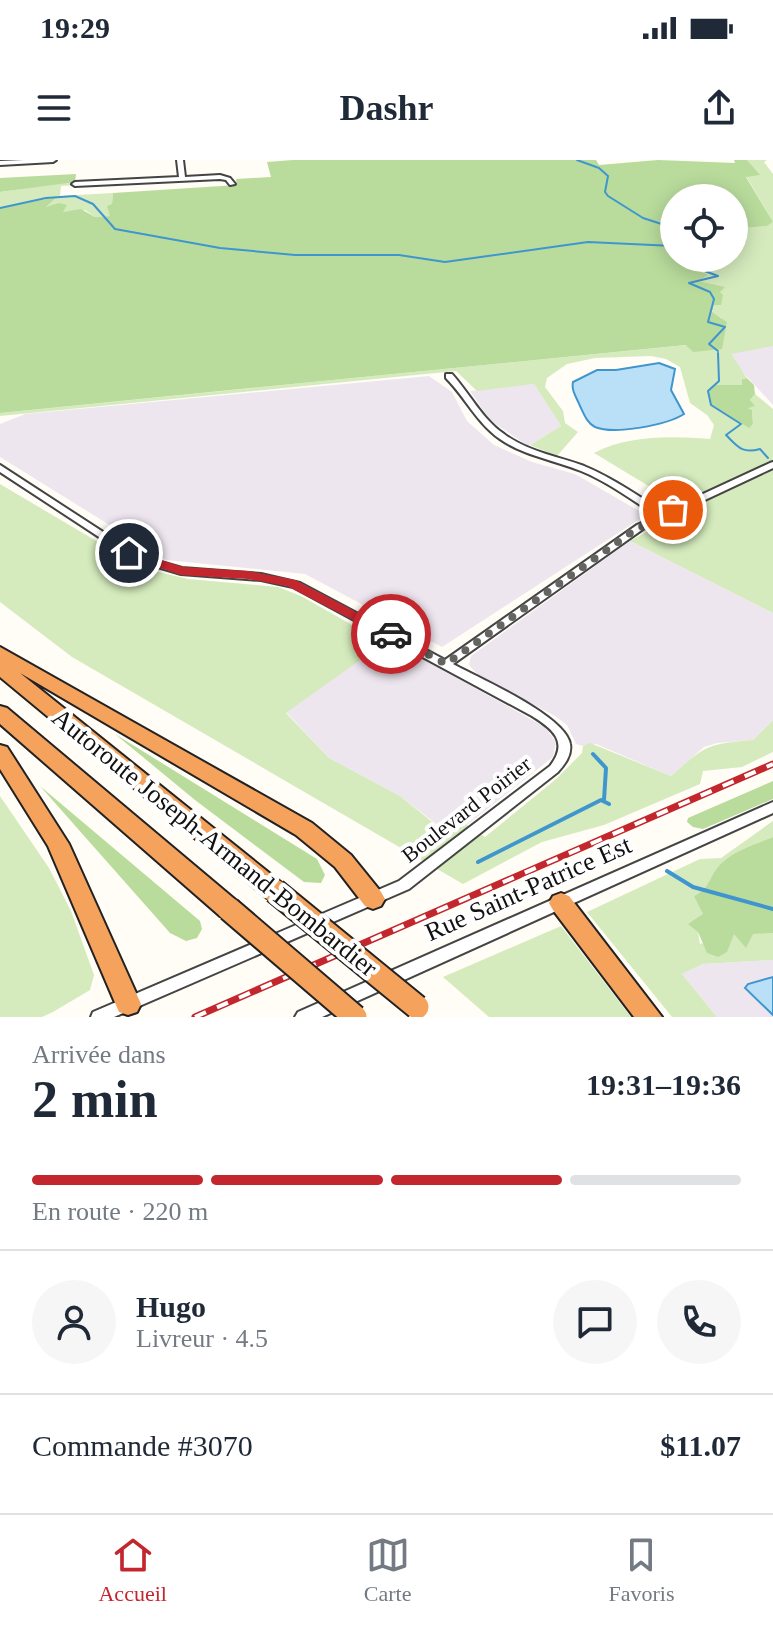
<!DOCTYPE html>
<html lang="fr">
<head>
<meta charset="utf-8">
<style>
	body { margin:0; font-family:"Times New Roman",serif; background:#f6f6f7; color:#1f2937; height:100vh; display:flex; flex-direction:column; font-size:30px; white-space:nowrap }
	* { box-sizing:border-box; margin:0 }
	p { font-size:26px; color:#747a83 }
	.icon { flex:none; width:44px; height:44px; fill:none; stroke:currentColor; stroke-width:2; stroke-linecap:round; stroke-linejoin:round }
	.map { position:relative; height:857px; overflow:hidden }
	.drawer { display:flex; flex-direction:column; background:#fff; flex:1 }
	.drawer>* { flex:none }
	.buttons { position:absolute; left:660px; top:24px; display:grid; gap:16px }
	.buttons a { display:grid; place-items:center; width:88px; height:88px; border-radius:50%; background:#fff; box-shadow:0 4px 20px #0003; font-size:40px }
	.pin { position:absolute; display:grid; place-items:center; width:68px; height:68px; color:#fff; margin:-34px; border:4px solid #fff; border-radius:50%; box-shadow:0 2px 8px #0007 }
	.courier { position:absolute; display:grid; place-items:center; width:80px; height:80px; margin:-40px; border:6px solid #c4262e; border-radius:50%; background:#fff; color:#222; box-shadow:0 2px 10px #0007 }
	.summary em { font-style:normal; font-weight:700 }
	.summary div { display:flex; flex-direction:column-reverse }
	.summary { display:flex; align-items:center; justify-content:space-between; height:136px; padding:0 32px }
	h1 { font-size:52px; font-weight:700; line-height:60px }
	.bar { display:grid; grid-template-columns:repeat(4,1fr); gap:12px 8px; align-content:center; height:96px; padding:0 32px }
	.bar i { height:10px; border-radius:6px; background:#e0e1e3 }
	.bar .current { background:#c4262e }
	.bar p { grid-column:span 4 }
	.line { display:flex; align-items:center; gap:20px; padding:0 32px; border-top:2px solid #e0e1e3 }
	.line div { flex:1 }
	.round { display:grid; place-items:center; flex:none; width:84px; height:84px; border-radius:42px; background:#f6f6f7 }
	.status { display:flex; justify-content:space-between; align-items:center; height:56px; padding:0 40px; background:#fff; direction:ltr }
	.status svg { height:22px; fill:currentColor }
	header { display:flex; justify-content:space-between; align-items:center; height:104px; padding:0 32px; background:#fff; font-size:36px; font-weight:700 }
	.dock { display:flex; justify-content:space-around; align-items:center; height:112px; border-top:2px solid #e0e1e3; background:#fff; font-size:22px; color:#747a83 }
	.dock a { display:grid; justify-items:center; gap:4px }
	.dock .current { color:#c4262e }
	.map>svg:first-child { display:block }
	.industrial { fill:#eee6ef }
	.green { fill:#d5ebbd }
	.forest { fill:#b9dc9c }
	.water { fill:#b9e0f7; stroke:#3f96cf; stroke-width:2 }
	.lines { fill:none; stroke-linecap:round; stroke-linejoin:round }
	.stream-far1 { stroke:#3f96cf; stroke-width:2 }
	.stream { stroke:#3f96cf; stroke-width:4 }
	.minor-casing { stroke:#444; stroke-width:4 }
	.tertiary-casing { stroke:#444; stroke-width:4 }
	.motorway-casing { stroke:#222; stroke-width:4 }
	.minor { fill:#fff; fill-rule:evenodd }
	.tertiary { fill:#fff; fill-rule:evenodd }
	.motorway { fill:#f5a25d; fill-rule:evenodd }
	.rail-casing { stroke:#c4262e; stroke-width:7 }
	.rail { stroke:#fff; stroke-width:4; stroke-dasharray:12; stroke-linecap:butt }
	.motorway-bridge-casing { stroke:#222; stroke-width:27; stroke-linecap:butt }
	.motorway-bridge { stroke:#f5a25d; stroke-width:23 }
	.route { fill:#c4262e }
	.done { stroke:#646461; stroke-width:8; stroke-dasharray:0 14.4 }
	.labels { text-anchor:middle; stroke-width:8; stroke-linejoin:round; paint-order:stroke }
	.street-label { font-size:22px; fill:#111; stroke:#fff }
	.near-street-label { font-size:26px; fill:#111; stroke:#fff }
</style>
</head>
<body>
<div class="status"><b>19:29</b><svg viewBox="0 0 49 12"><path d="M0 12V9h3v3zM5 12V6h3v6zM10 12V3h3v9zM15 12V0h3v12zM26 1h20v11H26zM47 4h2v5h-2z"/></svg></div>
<header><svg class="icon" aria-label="menu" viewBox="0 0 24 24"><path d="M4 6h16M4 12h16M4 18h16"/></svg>Dashr<svg class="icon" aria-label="share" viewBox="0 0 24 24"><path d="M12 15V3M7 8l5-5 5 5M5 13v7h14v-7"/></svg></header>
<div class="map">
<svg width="773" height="857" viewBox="0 0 773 857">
	<rect width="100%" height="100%" fill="#fffdf5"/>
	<path class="industrial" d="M773,179V245L718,185Z
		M429,216L452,232L467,261L494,285L532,302L575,314L646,355L442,487L305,414L166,400L0,297V264L25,254Z
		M534,224L561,266L528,286L490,260L470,231Z
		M630,381L773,453V560L753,580L717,583L704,587L671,616L596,584L583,586L576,584L567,565L555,556L477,514L469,505L471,496Z
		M388,480L545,567L556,582L553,597L467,665L461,661L444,670L400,636L329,598L286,552Z
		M773,800V857H717L682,814L703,804Z"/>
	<path class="green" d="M747,0H767L764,2L773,14V186L731,194L747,218L742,219V225H713L708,234L711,245L748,267L753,264L752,251L748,247L754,246L750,240L755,234L773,249V453L630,381L684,351L672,345L675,342L594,293C628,275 673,276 710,279L714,265L707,255L690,243L680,207L666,199L651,196L595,198L567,204L547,218L545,227L563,251L565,263L578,272L557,296L530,285L561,266L534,224L477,231L456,211L0,256V253L687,185L693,192L722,158L712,153L714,145L695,121L704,112L693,108L684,98H734V69L767,66L773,62L746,16L758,15Z
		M75,22V25L61,26L60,36L113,33L111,56L95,57L85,50L62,52L67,45L46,47L57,37L0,48V32C26,29 50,23 75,22Z
		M0,324L142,408L188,419L278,427L301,436L384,483L286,553L329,598L400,636L441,669L461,661L485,677L555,620L582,593L583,586L590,583L671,616C706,585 707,584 753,580L773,560V592L742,607L703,611L700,624L604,665L542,682L463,724L72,497L0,442Z
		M0,636L49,708L71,751L94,815L90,830L53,852L42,857H0Z
		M773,661V677C756,684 729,692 717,708C708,720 709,729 695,736L703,754L698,772L700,784L734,774L773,773V800L703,804L682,814L717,857H672L587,752L700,699L721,698Z
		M561,766L631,857H489L443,817Z"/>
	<path class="forest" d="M293,0H596L599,5L658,0L735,3L734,0H747L760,15L746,17L773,62L767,66L734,69V38H674V98H685L693,108L708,115L698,121L725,127L720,132L723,135L721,145H714L712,152L727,162L722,189L693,192L686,185L0,253V48L57,37L46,47L59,43L67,45L63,52L81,49L95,57L110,56L107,46L112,44L113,33L237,25L236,19L271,17L267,2Z
		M76,14L75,22L0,32V18Z
		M747,218L754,225L755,234L750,240L755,246L748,248L752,250L753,264L749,268L711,245L708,231L713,225H742V219Z
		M115,574L317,699L325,715L321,723L304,722L195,640Z
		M773,621V639L703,669L693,667L687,662L688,658Z
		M40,626L200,761L202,769L197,778L186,781L170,773Z
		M773,677V773L753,774L746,788L734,774L727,792L718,797L707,793L698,772L688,764L703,754L694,736C709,729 708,720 717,708C729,692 756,684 773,677Z"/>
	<path class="water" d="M659,203L675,209L671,230L684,254C667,265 614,275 595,267C587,263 584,254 580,246C577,238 571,231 573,222L597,210H616Z
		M773,817V855L745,828L748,824Z"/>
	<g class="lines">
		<path class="stream-far1" d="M577,0L599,8L608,16L605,32L608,36L643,58L674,68
			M0,48L46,38L75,36L93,44L115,69L220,88L295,95H399L445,102L588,82L674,86
			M699,98L694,107L718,116L689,123L710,132L714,139L708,162L725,167L709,184L718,191
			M718,193L719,221L708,231L711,245L741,264L726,275C738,287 742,294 760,289L768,298"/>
		<path class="stream" d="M593,594L606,608L604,640
			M478,702L601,640L609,644
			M667,711L693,727L773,749"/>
		<defs>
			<path id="minor" d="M24,0H56L53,2L0,5V1Z
				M177,0H183L185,17L220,15L230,18L235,24L230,25L226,20L220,19L75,26L72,24L75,22L179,17Z
				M446,214H452C470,234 482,259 504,274C528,292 557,296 584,306C613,318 638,336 664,352L770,303L773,302V308L643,369L453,504C479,518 566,556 570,584C572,595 565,604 558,612L409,729L114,857H91L93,852L399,721L550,606C569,582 553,569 532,556L293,427L261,420L181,414L134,400L0,312V305L140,396L182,408L261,414L300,423L445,500L637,365L657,356C632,340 608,322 581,311C554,300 524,296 500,279C477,263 465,237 446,218Z"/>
			<path id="tertiary" d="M773,642V653L322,857H295L298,852Z"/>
			<path id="motorway" d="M0,487L312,663L351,695L381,732L385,739L381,746L373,749L365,746L335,707L296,675L20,513L283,724L287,731L283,738L275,740L267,738L0,517Z
				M0,546L7,548L238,742L241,749L238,756L229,759L220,756L0,564Z
				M0,585L7,587L69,684L141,844L137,852L128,855L119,852L48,686L0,609Z
				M561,733L569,736L662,857H634L553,750L549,743L553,736Z"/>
		</defs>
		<use href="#minor" class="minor-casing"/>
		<use href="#tertiary" class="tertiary-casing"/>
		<use href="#motorway" class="motorway-casing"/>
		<use href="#minor" class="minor"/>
		<use href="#tertiary" class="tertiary"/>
		<use href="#motorway" class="motorway"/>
		<defs>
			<path id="rail" d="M195,857L773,604"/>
		</defs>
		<use href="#rail" class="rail-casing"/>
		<use href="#rail" class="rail"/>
		<defs>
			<path id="motorway-bridge" d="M275,731L417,847
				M229,749L355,857"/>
		</defs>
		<use href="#motorway-bridge" class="motorway-bridge-casing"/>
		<use href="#motorway-bridge" class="motorway-bridge"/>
	</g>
	<path class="route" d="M129,390L183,407L248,411L295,420L398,474L391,479L386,477L287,426L248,419L181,415L125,396L123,393Z"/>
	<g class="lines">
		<path class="done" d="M391,474L446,504L632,372L673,350"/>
	</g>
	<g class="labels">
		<g class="street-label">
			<text transform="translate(466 649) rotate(-38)" y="8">Boulevard Poirier</text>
		</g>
		<g class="near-street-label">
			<text transform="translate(215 682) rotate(39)" y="9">Autoroute Joseph-Armand-Bombardier</text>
			<text transform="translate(528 728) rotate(-24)" y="9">Rue Saint-Patrice Est</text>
		</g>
	</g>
</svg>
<div class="buttons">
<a><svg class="icon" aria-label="locate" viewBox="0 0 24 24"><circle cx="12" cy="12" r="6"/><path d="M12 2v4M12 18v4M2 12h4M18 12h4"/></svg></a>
</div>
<div class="pin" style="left:673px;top:350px;background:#ea580c"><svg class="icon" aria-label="bag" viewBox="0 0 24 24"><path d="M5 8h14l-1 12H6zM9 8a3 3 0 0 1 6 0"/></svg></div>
<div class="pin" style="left:129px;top:393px;background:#1f2937"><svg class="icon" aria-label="home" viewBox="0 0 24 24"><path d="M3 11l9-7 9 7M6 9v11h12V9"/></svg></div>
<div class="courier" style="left:391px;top:474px"><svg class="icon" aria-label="car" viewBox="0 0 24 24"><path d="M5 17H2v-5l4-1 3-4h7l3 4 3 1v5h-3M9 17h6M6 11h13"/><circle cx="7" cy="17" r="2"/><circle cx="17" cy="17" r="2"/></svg></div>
</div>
<section class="drawer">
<div class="summary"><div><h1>2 min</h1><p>Arrivée dans</p></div><em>19:31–19:36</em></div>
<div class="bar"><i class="current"></i><i class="current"></i><i class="current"></i><i></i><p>En route · 220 m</p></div>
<div class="line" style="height:144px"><a class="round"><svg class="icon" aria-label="person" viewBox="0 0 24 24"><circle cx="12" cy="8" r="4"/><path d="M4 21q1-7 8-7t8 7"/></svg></a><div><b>Hugo</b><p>Livreur · 4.5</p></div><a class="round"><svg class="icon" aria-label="chat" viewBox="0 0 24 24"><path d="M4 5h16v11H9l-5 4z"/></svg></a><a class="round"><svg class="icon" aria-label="phone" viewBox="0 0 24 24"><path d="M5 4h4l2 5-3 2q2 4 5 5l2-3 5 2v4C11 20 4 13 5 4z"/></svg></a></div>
<div class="line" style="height:104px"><div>Commande #3070</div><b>$11.07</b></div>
</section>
<nav class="dock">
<a class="current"><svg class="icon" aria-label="home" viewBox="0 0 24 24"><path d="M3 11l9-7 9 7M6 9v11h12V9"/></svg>Accueil</a>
<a><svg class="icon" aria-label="map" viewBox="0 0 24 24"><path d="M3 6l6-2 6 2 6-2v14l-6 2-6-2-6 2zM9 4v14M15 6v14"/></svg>Carte</a>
<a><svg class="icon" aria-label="saved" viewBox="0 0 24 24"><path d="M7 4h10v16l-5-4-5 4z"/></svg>Favoris</a>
</nav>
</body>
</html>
